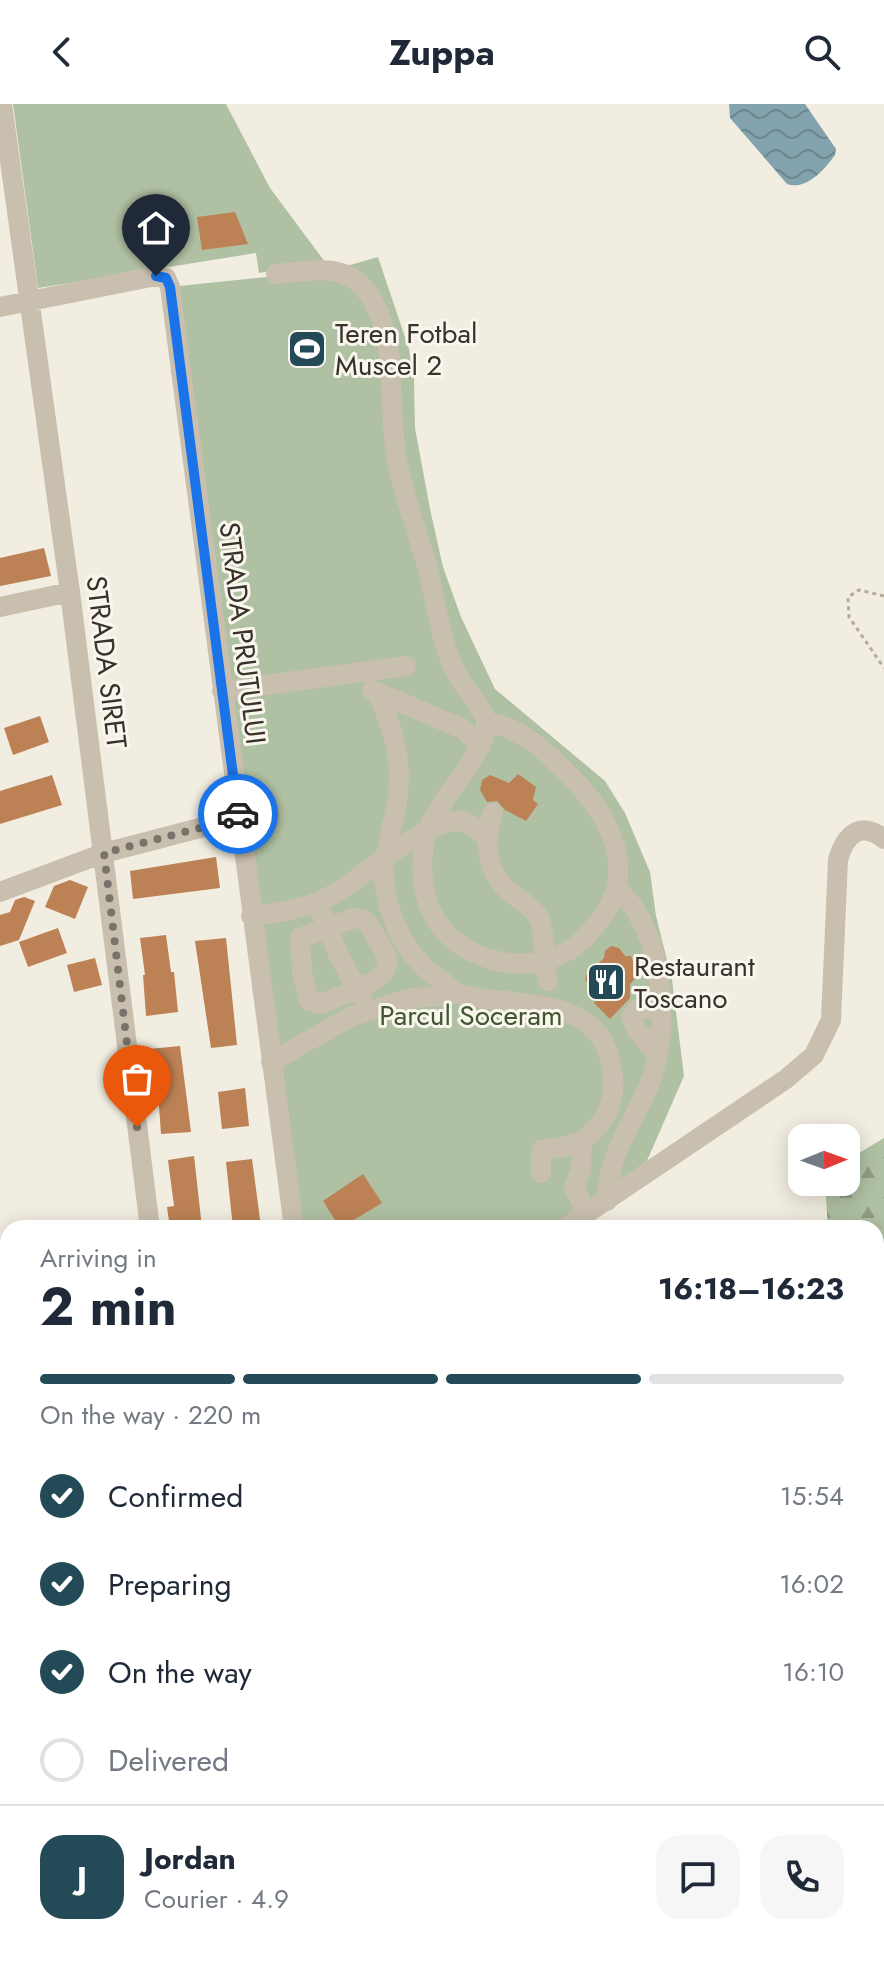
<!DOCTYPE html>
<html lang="en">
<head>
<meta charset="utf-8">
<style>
	body { margin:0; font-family:Jost,sans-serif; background:#f6f6f7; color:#1f2937; height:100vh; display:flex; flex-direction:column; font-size:30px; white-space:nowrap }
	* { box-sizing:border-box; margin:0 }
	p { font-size:26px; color:#747a83 }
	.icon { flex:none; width:44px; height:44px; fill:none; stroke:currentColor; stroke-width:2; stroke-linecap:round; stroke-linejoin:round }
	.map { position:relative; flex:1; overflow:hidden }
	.details { position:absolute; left:0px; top:1116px; width:884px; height:746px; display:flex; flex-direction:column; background:#fff; border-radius:24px 24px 0 0; box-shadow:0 4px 20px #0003 }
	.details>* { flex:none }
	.needle { width:52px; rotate:89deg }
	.controls { position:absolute; left:788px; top:1020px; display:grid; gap:16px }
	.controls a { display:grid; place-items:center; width:72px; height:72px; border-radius:16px; background:#fff; box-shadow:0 4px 20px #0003; font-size:40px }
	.pin { position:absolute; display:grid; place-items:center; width:68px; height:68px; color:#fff; margin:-82px -34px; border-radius:50% 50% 50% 0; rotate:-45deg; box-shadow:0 0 8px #0007 }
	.pin .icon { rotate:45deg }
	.courier { position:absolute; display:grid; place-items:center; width:80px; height:80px; margin:-40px; border:6px solid #1a73e8; border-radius:50%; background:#fff; color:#222; box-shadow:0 2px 10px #0007 }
	.summary em { font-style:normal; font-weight:700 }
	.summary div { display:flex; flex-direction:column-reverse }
	.summary { display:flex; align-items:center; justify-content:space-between; height:136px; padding:0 40px }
	h1 { font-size:52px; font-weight:700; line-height:60px }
	.bar { display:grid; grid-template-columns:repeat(4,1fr); gap:12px 8px; align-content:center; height:96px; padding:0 40px }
	.bar i { height:10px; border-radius:6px; background:#e0e1e3 }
	.bar .current { background:#244a57 }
	.bar p { grid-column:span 4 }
	.line { display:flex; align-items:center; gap:20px; padding:0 40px; border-top:2px solid #e0e1e3 }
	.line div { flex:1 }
	.round { display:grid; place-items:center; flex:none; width:84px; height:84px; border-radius:24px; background:#f6f6f7 }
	ol { padding:0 40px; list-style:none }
	li { display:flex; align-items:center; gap:24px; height:88px }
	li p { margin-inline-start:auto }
	li .icon { padding:8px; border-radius:50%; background:#244a57; color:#fff; stroke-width:4 }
	li:last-child { color:#747a83 }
	li i { width:44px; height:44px; border:4px solid #e0e1e3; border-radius:50% }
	header { display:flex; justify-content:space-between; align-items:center; height:104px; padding:0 40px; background:#fff; font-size:36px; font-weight:700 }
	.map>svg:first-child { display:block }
	.grass { fill:url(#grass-dots) }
	.forest { fill:url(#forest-firs) }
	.green { fill:#b0c0a2 }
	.water { fill:url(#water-waves) }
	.building { fill:#bc8154 }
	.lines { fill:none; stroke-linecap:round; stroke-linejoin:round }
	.path { stroke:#b5aa98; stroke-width:3; stroke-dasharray:4 4; stroke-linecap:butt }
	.minor { stroke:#c9bfae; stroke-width:20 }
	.done { stroke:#79736b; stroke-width:8; stroke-dasharray:0 14.4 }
	.route { stroke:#1a73e8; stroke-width:10 }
	.labels { text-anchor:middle; stroke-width:6; stroke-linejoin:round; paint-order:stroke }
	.poi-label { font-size:28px; fill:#38322b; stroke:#f9f6ed; text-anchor:start }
	.street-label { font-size:28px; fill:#38322b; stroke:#f9f6ed }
	.park-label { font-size:28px; fill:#415531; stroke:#f9f6ed }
</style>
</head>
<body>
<header><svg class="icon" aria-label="back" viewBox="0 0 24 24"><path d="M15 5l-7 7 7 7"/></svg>Zuppa<svg class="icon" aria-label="search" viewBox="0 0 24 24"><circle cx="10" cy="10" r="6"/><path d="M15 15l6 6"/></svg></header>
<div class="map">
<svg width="884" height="1861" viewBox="0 0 884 1861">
	<defs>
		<pattern id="grass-dots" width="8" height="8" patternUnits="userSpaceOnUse" patternTransform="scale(2)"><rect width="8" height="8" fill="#b0c0a2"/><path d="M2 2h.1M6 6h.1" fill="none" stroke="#909d84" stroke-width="1.8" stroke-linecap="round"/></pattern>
		<pattern id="forest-firs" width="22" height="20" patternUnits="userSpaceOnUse" patternTransform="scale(2)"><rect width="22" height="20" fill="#b0c0a2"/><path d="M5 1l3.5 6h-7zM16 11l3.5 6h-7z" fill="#909d84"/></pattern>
		<pattern id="water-waves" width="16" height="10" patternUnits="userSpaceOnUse" patternTransform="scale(2)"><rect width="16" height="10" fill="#82a3ad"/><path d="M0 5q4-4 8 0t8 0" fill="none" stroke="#6b858d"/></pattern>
	</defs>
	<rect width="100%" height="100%" fill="#f2ede1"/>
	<path class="grass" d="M876,1635L884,1640V1861H254V1854H876Z"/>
	<path class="forest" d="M884,1034V1235L876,1239V1124H828L825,1080L846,1078V1057Z"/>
	<path class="green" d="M13,0H226L270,84L325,158L259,169L256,149L38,184Z
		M378,153L409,245L414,275L415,324L430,405L443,463L461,513L495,585L605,677L625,709L650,768L656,812L672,876L684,972L639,1075L565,1124H295L170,183L333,166Z"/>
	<path class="water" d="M729,0H805L836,45L835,51C825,65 806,87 787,80L730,14Z"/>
	<path class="building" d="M235,108L248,140L202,146L197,113Z
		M44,444L51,472L0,482V454Z
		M40,612L49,638L13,651L4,624Z
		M518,670L536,683L533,696L538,700L526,717L505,706L497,697L487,698L480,686L482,676L490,671L509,679Z
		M52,671L62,701L0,720V687Z
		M216,753L220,784L133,795L130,767Z
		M70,776L88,783L75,815L45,803L54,782Z
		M24,793L35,797L19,836L0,842V811L10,808L15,796Z
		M58,824L67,849L28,863L19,838Z
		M166,831L171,868H174L178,908L146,912L143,871H145L140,834Z
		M226,834L237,941L211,944L195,837Z
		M611,842L619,844L625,852H631L637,867L636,874L630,880V894L610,915L594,899L601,890L585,876L587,870L604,854L605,847Z
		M95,854L102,881L74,888L67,861Z
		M180,942L191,1028L161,1030L157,975L152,976L149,945Z
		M245,984L249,1022L222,1025L218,988Z
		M194,1052L202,1124H170L167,1103L174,1102L168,1056Z
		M252,1055L261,1123L233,1124L226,1058Z
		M363,1070L382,1099L340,1124L323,1097Z"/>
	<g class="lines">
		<path class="path" d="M884,492L859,486L848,493L849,513L884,564
			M527,1854L530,1861"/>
		<path class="minor" d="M2,0L70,488L150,1124
			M276,170C305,168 340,158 362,182C401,225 387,298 396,351C402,390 417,425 427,462C436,496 439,530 453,562C461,583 480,597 487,619C478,669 427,698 423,748C418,804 442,843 497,857C518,862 542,860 562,850C574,845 586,833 594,823C638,775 616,721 576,678C554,655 521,621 487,619
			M0,203L156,172L166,174L170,183L294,1124
			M0,503L70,488
			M372,586L463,625L480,643
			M222,587L406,562
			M493,709C483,737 486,769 511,789C521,797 533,803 539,814C545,826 544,860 548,877
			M0,788L104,749L238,714
			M322,810L339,852L362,893
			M251,812C302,806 324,801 364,769C370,764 380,759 384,753C388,747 389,736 390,729C405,677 401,640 378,591
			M354,814C367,814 369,821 375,832C379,839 386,847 387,854C393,876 343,891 325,898L319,900L309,897L302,867L300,834Z
			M450,888C510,906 607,884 613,974C615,1002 604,1020 582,1037L581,1065L574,1083L587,1110
			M657,950L636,925L631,913L637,905L660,903
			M271,958L352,912L411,894L447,892L450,884C443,876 433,872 425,864C396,836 381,793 384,753C403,742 438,715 460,717C471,718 479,727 487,734
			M541,1069V1046L564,1043L582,1037
			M607,1097C606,1053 633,1020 649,981C672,923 665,828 617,784
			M565,1124L786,975L814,951L831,916L838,756C845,731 860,716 884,735
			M0,1395L8,1392
			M876,1591L884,1594
			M0,1846L8,1839
			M18,1854L21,1861"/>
	</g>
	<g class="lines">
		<path class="done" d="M137,1023L104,749L238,714V710"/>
		<path class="route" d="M156,172L166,174L170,183L238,710"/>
	</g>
	<defs>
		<symbol id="stadium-square" viewBox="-11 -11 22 22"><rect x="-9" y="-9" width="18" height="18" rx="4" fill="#244a57" stroke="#f9f6ed"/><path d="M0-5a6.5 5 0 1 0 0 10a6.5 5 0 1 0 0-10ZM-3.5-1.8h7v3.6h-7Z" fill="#fff"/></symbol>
		<symbol id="restaurant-square" viewBox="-11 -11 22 22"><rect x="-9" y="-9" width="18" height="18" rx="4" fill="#244a57" stroke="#f9f6ed"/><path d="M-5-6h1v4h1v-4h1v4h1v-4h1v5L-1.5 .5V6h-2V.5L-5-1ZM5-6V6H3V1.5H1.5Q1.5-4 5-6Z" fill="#fff"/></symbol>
	</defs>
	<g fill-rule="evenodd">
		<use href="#stadium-square" x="285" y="223" width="44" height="44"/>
		<use href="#restaurant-square" x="584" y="856" width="44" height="44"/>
	</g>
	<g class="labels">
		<g class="poi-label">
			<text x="335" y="239">Teren Fotbal<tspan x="335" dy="32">Muscel 2</tspan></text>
			<text x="634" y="872">Restaurant<tspan x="634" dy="32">Toscano</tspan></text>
		</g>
		<g class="street-label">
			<text transform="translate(243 529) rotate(83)" y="10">STRADA PRUTULUI</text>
			<text transform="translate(107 558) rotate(83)" y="10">STRADA SIRET</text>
		</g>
		<g class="park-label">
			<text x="471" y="921">Parcul Soceram</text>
		</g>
	</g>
</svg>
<div class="controls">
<a><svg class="needle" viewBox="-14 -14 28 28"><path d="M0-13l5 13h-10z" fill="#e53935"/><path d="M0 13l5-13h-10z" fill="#747a83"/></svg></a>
</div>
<div class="pin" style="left:137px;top:1023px;background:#ea580c"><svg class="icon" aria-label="bag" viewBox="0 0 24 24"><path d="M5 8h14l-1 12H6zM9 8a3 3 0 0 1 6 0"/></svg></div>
<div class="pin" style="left:156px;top:172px;background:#1f2937"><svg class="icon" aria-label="home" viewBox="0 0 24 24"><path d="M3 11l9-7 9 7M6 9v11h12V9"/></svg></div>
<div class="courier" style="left:238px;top:710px"><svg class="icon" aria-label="car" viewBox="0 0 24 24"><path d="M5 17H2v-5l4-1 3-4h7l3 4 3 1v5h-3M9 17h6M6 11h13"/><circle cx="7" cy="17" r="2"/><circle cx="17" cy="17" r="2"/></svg></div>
<section class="details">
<div class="summary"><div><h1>2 min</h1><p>Arriving in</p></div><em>16:18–16:23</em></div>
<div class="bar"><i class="current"></i><i class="current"></i><i class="current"></i><i></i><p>On the way · 220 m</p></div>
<ol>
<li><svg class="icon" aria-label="check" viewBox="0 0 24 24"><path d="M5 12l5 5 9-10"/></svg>Confirmed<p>15:54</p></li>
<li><svg class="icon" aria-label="check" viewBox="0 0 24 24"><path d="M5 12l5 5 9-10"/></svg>Preparing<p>16:02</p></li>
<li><svg class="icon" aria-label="check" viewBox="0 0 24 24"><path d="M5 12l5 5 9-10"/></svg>On the way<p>16:10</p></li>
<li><i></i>Delivered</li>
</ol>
<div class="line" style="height:144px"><b class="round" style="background:#244a57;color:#fff">J</b><div><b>Jordan</b><p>Courier · 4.9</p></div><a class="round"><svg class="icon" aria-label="chat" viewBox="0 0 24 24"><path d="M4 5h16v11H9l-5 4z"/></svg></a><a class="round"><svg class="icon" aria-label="phone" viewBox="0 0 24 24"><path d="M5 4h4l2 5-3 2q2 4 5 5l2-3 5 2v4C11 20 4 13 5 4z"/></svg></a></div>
</section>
</div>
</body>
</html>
